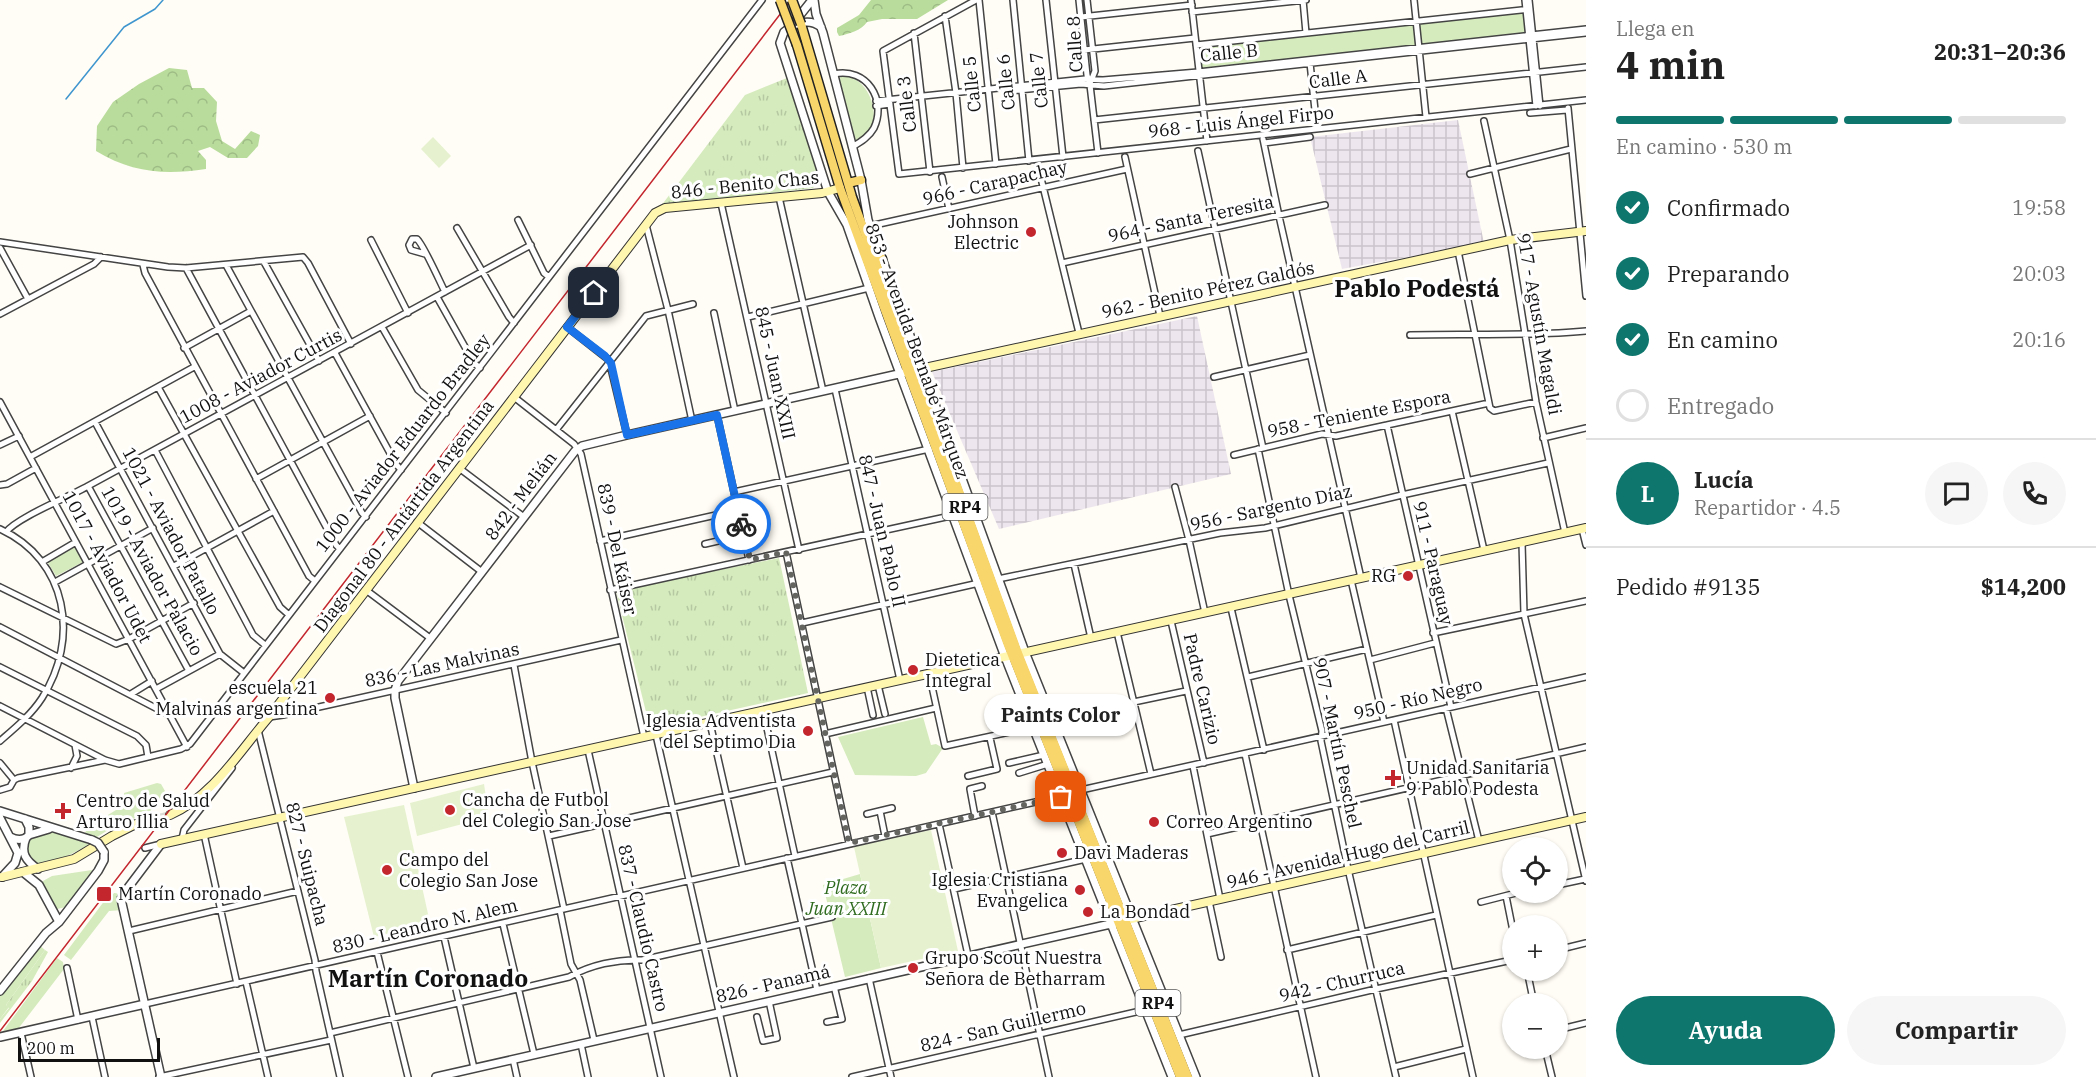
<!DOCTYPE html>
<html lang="es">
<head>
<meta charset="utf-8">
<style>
	body { margin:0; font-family:"IBM Plex Serif",serif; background:#f6f6f6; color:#222; height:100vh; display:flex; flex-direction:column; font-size:22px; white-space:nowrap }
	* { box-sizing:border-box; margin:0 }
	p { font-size:20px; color:#767676 }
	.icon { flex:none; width:33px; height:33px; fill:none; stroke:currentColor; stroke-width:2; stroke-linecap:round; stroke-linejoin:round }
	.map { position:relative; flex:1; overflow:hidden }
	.side { display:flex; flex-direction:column; background:#fff; width:510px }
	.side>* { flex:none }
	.fabs { position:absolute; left:1502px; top:837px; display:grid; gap:12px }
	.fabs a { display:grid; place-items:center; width:66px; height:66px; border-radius:50%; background:#fff; box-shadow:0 2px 4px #0004; font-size:30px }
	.scale { position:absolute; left:18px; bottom:15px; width:142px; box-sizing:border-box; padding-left:6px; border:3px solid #111; border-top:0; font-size:16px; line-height:21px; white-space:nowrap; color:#111; -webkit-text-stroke:4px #fff; paint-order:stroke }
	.pin { position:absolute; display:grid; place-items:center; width:51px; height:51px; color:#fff; margin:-26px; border-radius:12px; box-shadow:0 3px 9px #0006 }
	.courier { position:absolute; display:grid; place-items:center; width:60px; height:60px; margin:-30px; border:4px solid #1a73e8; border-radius:50%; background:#fff; color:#222; box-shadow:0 2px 8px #0007 }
	.bubble { position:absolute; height:42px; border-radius:21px; background:#fff; box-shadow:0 2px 4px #0004; font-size:20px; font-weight:700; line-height:42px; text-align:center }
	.summary em { font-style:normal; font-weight:700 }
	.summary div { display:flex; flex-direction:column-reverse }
	.summary { display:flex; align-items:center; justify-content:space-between; height:102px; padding:0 30px }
	h1 { font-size:39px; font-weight:700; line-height:45px }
	.bar { display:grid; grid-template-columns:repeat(4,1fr); gap:9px 6px; align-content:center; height:72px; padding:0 30px }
	.bar i { height:8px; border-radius:4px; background:#e0e0e0 }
	.bar .active { background:#0f766e }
	.bar p { grid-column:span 4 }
	.line { display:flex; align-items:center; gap:15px; padding:0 30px; border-top:2px solid #e0e0e0 }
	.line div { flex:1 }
	.round { display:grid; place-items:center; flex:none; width:63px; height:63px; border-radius:32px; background:#f6f6f6 }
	ol { padding:0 30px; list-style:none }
	li { display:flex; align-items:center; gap:18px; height:66px }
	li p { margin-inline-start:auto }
	li .icon { padding:6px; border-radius:50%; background:#0f766e; color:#fff; stroke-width:4 }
	li:last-child { color:#767676 }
	li i { width:33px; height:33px; border:3px solid #e0e0e0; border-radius:50% }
	.cta { display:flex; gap:12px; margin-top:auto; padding:12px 30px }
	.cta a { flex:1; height:69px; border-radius:36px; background:#0f766e; color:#fff; font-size:24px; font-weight:700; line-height:69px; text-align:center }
	.cta a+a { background:#f6f6f6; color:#222 }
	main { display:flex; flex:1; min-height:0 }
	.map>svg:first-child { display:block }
	.industrial { fill:url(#industrial-grid) }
	.grass { fill:url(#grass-tufts) }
	.forest { fill:url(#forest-crowns) }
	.park { fill:#d5ebbd }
	.pitch { fill:#e6f2cf }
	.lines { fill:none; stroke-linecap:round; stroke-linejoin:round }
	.stream { stroke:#3f96cf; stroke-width:1.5 }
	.secondary-tunnel { stroke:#dbdad3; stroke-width:8; stroke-dasharray:8 4; stroke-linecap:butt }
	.minor-casing { stroke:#444; stroke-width:8 }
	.tertiary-casing { stroke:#444; stroke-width:10 }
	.secondary-casing { stroke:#333; stroke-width:10 }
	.primary-casing { stroke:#222; stroke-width:11 }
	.minor { stroke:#fff; stroke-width:5 }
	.tertiary { stroke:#fff; stroke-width:7 }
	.secondary { stroke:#fff6b0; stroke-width:8 }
	.primary { stroke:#f9d66b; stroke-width:8 }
	.rail { stroke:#c4262e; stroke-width:1.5 }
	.tertiary-bridge-casing { stroke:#444; stroke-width:10; stroke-linecap:butt }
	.primary-bridge-casing { stroke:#222; stroke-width:11; stroke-linecap:butt }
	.tertiary-bridge { stroke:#fff; stroke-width:7 }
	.primary-bridge { stroke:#f9d66b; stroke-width:8 }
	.done { stroke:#646461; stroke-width:6; stroke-dasharray:0 10.8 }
	.route { stroke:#1a73e8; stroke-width:8 }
	.poi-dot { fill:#c4262e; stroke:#fff; stroke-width:2 }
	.labels { text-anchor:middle; stroke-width:6; stroke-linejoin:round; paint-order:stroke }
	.shield { fill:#fff; stroke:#585858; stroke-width:1.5 }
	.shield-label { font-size:16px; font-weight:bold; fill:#111 }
	.street-label { font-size:18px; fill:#111; stroke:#fff }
	.poi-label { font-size:18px; fill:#111; stroke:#fff; text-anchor:start }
	.park-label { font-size:18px; font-style:italic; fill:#2f6b1f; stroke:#fff }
	.district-label { font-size:24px; font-weight:bold; fill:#111; stroke:#fff }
</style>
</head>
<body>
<main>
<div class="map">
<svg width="1586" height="1077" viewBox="0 0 1586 1077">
	<defs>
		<pattern id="industrial-grid" width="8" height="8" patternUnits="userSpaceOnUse" patternTransform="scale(1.5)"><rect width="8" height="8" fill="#eee6ef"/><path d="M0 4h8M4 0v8" fill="none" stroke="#cbc4cc"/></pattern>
		<pattern id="grass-tufts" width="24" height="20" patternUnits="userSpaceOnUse" patternTransform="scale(1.5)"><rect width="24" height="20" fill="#d5ebbd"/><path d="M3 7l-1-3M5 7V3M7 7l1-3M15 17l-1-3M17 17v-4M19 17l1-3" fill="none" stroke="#b6c8a1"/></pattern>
		<pattern id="forest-crowns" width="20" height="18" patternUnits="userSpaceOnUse" patternTransform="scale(1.5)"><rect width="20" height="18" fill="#b9dc9c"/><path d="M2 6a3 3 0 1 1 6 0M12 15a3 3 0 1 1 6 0" fill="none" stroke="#9ebc85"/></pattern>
	</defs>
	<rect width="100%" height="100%" fill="#fffdf5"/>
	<path class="industrial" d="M1458,120L1484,243L1342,269L1310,137Z
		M1197,316L1231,474L999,529L932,372Z"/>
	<path class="grass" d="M787,78L820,179L813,188L661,206L745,95Z
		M779,558L808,693L650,728L616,591Z
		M45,950L48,952L32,981L0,1023V1019L9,1008L6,1005Z"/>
	<path class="forest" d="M871,0H948L917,19H882L867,22C862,30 849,34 839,36L837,32V28L859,15Z
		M169,68L187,70L192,88H204L217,102L216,121L222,141L235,149L251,131L260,135L258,146L247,158H228L210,147L198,151L206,160V169C165,175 132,173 96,151L97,126L113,102L139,84Z"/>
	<path class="park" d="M1526,9L1528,35L1198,72L1196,45Z
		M843,76C867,76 882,112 869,132C866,136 861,138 857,140H853L839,78Z
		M74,546L83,562L56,576L47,561Z
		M923,717L931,745L936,744L943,748L926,773L916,776L855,775L838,737Z
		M157,783L161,784L165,791L149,813L116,825L97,837L85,833L88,827L126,804L124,793Z
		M49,830L89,844C79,851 44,869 33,862C30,860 28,857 26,855C27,835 32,836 49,830Z
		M92,870L91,876L66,907L57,909L53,907L42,886L43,881L52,876Z
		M860,874L881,968L845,977L823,885Z
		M114,893L122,894L123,910L109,911L71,960L64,955L105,900L108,901Z
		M39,945L45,950L6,1005L9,1007L0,1019V995Z
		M57,958L63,962L64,969L18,1029L3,1031Z"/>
	<path class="pitch" d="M433,137L451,156L439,168L421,149Z
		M484,784L489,817L417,836L410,803Z
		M404,805L430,923L374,937L344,817Z
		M931,830L958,951L881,968L854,847Z"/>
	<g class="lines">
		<path class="stream" d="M66,99L124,27L155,9L163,0"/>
		<path class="secondary-tunnel" d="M136,824L170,815"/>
		<defs>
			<path id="minor" d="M976,0L883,51L899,174L1586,100
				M979,0L996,164
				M1013,0L1029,161
				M1046,0L1063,157
				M1079,0L1087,75L1090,85L1098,153
				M1087,0L1095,71L1091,81
				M1191,0L1207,141
				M1303,0L1306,33
				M1414,0L1426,117
				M1525,0L1536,106
				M1529,0L1540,106
				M1192,12L1306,0
				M945,16L956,93L963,168
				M1081,17L1192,5
				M914,33L930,172
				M1196,45L1530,9
				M1084,50L1195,38
				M1310,63L1317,129
				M834,74C867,67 887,100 874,128C869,137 861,142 852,147
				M1009,91L1081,84L1104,86L1586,33
				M876,101L1085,79L1103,80L1198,72L1586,29
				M876,106L890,104
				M1568,108L1586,296
				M1530,113L1567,110
				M1094,120L1586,67
				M1484,121L1510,240L1536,402L1565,533
				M1263,139L1279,216L1361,578
				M1264,143L1310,137
				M1198,151L1263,448
				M1125,157L1160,316
				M1038,166L1079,333
				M1470,174L1571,149
				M942,177L949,209
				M779,197L823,391
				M721,203L799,550
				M518,220L544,273L549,277
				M646,225L668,310L692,421
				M870,226L1127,169
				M457,228L509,317L514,323
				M371,240L408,313
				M0,242L168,267L186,268L303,257L308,263L351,344
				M0,248L28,299
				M1458,251L1490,408L1494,411L1536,402
				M425,254L411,250L409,245L412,239H417C423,244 440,282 445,292
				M264,262L319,361
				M1062,263L1325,205
				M143,265L145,273L309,576L315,581
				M226,265L362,513L366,517
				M186,268L336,545L340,549
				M437,297L474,363L480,368
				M714,313L735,411
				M0,314L94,264L101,257
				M748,317L869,288
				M382,327L418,390L446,413
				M567,327L609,360L627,435
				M1410,335C1469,333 1528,337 1586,331
				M184,348L251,311
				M335,353L396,464L401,470
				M1214,377L1310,355
				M158,387L280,607L289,615
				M835,389L900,680
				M514,397L574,444L581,454L644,737
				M0,402L187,747
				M1452,411L1484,550
				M717,415L749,560
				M95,422L220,654
				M1387,425L1451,707
				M556,430L646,316L693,304
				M1543,438L1586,428
				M0,445L19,436
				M1258,449L1289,595L1322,731L1321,741L1348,869L1396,1077
				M155,450L253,635L265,645
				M1234,455L1322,434L1336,436L1489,403
				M30,457L194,367
				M459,468L524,517
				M256,479L370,416
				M0,485L7,484L36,468
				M88,486L189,671
				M1175,487L1189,540L1205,613
				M734,492L929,449
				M417,522L482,572
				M0,529C68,560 80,639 42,698C31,715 15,728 0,741
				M1582,529L1586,545
				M6,532C18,517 69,497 88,486L531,245
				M600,541L738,510
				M1522,543L1524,614L1586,881
				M705,544L744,535
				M786,552L849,843
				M42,562L76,542
				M1074,564L1091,638
				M174,566L274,511
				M998,579L1220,533L1265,528L1402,495L1548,463
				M1351,580L1384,722
				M55,582L153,528
				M0,587L116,644L129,639L194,603
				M366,590L430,638
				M610,590L955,515
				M1231,608L1264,750
				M1171,621L1204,763
				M802,623L979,583
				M0,627L169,715
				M1117,632L1151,774
				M1433,633L1586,601
				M1370,660L1435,643
				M514,665L532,762L564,909
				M0,667L137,736L146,745L148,757
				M929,673L945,746L1033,727
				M1248,677L1367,649
				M878,685L885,714
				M867,687L873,715
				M156,689L220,654L244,673
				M131,694L152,681
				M0,706L105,760L119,764L181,749L190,744L762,0
				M1446,708L1479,841
				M763,710L795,856
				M269,717L283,715L621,640
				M1053,719L1186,691
				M1394,720L1473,1077
				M710,723L743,868
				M258,730L315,960L316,971L340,1077
				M825,734L936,708
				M656,735L734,1077
				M588,750L661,1077
				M1245,754L1316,1077
				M0,763L14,780
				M1009,763L1044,755
				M1193,766L1220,899
				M71,768L77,756L75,745
				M1019,773L1048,764
				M968,776L997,769L990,738
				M0,790L10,787L14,780L18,778L105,760
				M1081,790L1586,677
				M880,811L885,836
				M992,812L1049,1077
				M867,814L892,808
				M975,816L970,789L982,786
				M939,824L968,955
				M204,834L237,984
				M1207,834L1586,747
				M549,836L833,772
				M182,839L184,830L232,768
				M145,848L161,844
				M787,858L817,990
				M1557,885L1585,879
				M954,889L1086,859
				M1506,896L1512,926
				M1209,901L1221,957
				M1481,902L1520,892
				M560,910L571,964L580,980L594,1040
				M503,924L534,1054
				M129,931L298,891
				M444,937L474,1068
				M1287,950L1436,915
				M1557,950L1586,943
				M377,952L408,1077
				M67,968L78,1020
				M1527,970L1534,1004
				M869,978L891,1077
				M246,982L268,1077
				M145,1004L1062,796
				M92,1017L105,1077
				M757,1017L763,1041L777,1038L769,1001
				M827,1022L842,1019L834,986
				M1557,1030L1586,1023
				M21,1033L31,1077
				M330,1033L569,977C590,965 617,959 642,960L832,917
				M1179,1035L1376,989L1512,960
				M581,1044L588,1077
				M1545,1048L1552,1077
				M513,1059L517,1077
				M1394,1067L1466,1049
				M159,1077L331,1040
				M852,1077L1149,1009"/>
			<path id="tertiary" d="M814,0L816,14L823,33L861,180L868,220L1025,652L1196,1077
				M797,19L812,0
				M821,27C809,18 795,23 784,32L780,43L828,192L847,225L879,317L1005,657L1172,1077
				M414,788L395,698V690L398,681L575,451L582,446L627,435L903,373
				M0,811L92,840
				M0,818L18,853L15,863L2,877
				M29,835L49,829
				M10,837C16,840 24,841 29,835V827L25,819
				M26,838C20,853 26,861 38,869
				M161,844L124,893L121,899L161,1077
				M23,872L39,885L59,922
				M0,991L46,933L59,922L98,871L104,860V852
				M0,1037L145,1004
				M436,1077L1115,923"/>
			<path id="secondary" d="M911,371L1510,240L1586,231
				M170,815C213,796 239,752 269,717L655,213L665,208L822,193L840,188
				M161,844L1586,528
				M2,877L74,859L112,836L136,824
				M1122,921L1586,817"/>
			<path id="primary" d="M801,24L852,197L1018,653L1188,1077
				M797,45L840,188L1008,645L1180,1077
				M848,183L861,180
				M871,245L882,259"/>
		</defs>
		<use href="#minor" class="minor-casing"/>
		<use href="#tertiary" class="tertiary-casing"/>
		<use href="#secondary" class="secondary-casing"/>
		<use href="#primary" class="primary-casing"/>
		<use href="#minor" class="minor"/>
		<use href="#tertiary" class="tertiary"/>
		<use href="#secondary" class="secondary"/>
		<use href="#primary" class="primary"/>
		<path class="rail" d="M0,1031L791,0"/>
		<defs>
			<path id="tertiary-bridge" d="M92,840L98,843L104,852"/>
			<path id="primary-bridge" d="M780,0L797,45
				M792,0L801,24"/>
		</defs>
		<use href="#tertiary-bridge" class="tertiary-bridge-casing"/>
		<use href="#primary-bridge" class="primary-bridge-casing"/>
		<use href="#tertiary-bridge" class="tertiary-bridge"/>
		<use href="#primary-bridge" class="primary-bridge"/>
	</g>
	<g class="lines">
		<path class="done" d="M741,524L750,560L786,552L849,843L1061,797"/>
		<path class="route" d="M594,293L567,327L605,356L611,363L627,435L717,415L741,524"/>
	</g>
	<g class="poi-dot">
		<circle cx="1031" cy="232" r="6"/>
		<circle cx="1408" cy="576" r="6"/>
		<circle cx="913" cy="670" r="6"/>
		<circle cx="330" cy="698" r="6"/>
		<circle cx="808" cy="731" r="6"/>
		<path d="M1390 769h6v6h6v6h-6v6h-6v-6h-6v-6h6z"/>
		<circle cx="450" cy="810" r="6"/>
		<path d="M60 802h6v6h6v6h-6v6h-6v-6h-6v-6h6z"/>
		<circle cx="1154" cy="822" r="6"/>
		<circle cx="1062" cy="853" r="6"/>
		<circle cx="387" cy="870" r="6"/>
		<circle cx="1080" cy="890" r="6"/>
		<rect x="96" y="886" width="16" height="16" rx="3"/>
		<circle cx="1088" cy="912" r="6"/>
		<circle cx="913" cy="968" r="6"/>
	</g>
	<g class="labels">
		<g class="shield">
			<rect x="942.5" y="494" width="45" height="26" rx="4.5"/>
			<rect x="1135.5" y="990" width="45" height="26" rx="4.5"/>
		</g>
		<g class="shield-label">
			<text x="965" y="513">RP4</text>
			<text x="1158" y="1009">RP4</text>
		</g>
		<g class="street-label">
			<text transform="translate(1075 44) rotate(-93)" y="6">Calle 8</text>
			<text transform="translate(1229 53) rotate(-6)" y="6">Calle B</text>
			<text transform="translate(1338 79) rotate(-7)" y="6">Calle A</text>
			<text transform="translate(1039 80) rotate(-96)" y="6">Calle 7</text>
			<text transform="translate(1006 82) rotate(-96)" y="6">Calle 6</text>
			<text transform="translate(972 84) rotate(-96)" y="6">Calle 5</text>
			<text transform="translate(907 104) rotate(-97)" y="6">Calle 3</text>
			<text transform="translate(1241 122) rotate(-6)" y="6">968 - Luis Ángel Firpo</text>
			<text transform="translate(995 183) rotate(-13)" y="6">966 - Carapachay</text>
			<text transform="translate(745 185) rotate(-6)" y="6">846 - Benito Chas</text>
			<text transform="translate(1191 219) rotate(-12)" y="6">964 - Santa Teresita</text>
			<text transform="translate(1208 290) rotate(-12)" y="6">962 - Benito Pérez Galdós</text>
			<text transform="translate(1539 324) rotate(80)" y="6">917 - Agustín Magaldi</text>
			<text transform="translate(917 351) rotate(70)" y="6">853 - Avenida Bernabé Márquez</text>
			<text transform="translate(775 373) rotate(78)" y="6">845 - Juan XXIII</text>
			<text transform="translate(261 376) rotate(-28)" y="6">1008 - Aviador Curtis</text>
			<text transform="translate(1359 414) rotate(-11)" y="6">958 - Teniente Espora</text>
			<text transform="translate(403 443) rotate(-52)" y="6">1000 - Aviador Eduardo Bradley</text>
			<text transform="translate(521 496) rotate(-53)" y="6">842 - Melián</text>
			<text transform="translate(1271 508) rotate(-12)" y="6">956 - Sargento Díaz</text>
			<text transform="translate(404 516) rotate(-53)" y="6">Diagonal 80 - Antártida Argentina</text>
			<text transform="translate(171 531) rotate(62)" y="6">1021 - Aviador Patallo</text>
			<text transform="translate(882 531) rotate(77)" y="6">847 - Juan Pablo II</text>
			<text transform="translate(617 549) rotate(78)" y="6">839 - Del Káiser</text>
			<text transform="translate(1433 563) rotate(77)" y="6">911 - Paraguay</text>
			<text transform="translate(107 567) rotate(62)" y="6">1017 - Aviador Udet</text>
			<text transform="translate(152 571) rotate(61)" y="6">1019 - Aviador Palacio</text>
			<text transform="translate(442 665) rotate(-12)" y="6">836 - Las Malvinas</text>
			<text transform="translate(1202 689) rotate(77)" y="6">Padre Carizio</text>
			<text transform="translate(1418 699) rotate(-13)" y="6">950 - Río Negro</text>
			<text transform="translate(1337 743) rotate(78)" y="6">907 - Martín Peschel</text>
			<text transform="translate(1348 855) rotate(-13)" y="6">946 - Avenida Hugo del Carril</text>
			<text transform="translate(307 864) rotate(76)" y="6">827 - Suipacha</text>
			<text transform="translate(425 926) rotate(-13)" y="6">830 - Leandro N. Alem</text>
			<text transform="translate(643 928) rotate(77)" y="6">837 - Claudio Castro</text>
			<text transform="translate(1342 982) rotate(-13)" y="6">942 - Churruca</text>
			<text transform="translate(773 984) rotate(-13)" y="6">826 - Panamá</text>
			<text transform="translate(1003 1027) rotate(-13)" y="6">824 - San Guillermo</text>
		</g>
		<g class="poi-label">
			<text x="1019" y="228" text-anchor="end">Johnson<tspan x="1019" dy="21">Electric</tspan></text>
			<text x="1396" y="582" text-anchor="end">RG</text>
			<text x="925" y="666">Dietetica<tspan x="925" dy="21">Integral</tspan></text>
			<text x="318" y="694" text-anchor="end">escuela 21<tspan x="318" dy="21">Malvinas argentina</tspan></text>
			<text x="796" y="727" text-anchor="end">Iglesia Adventista<tspan x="796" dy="21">del Septimo Dia</tspan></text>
			<text x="1406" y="774">Unidad Sanitaria<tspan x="1406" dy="21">9 Pablo Podesta</tspan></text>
			<text x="462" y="806">Cancha de Futbol<tspan x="462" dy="21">del Colegio San Jose</tspan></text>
			<text x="76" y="807">Centro de Salud<tspan x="76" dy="21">Arturo Illia</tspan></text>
			<text x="1166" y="828">Correo Argentino</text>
			<text x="1074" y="859">Davi Maderas</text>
			<text x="399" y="866">Campo del<tspan x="399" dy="21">Colegio San Jose</tspan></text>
			<text x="1068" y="886" text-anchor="end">Iglesia Cristiana<tspan x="1068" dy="21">Evangelica</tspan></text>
			<text x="118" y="900">Martín Coronado</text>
			<text x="1100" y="918">La Bondad</text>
			<text x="925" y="964">Grupo Scout Nuestra<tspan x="925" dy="21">Señora de Betharram</tspan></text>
		</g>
		<g class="park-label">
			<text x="846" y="894">Plaza<tspan x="846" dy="21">Juan XXIII</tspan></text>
		</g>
		<g class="district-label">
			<text x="1417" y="297">Pablo Podestá</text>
			<text x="428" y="987">Martín Coronado</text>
		</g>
	</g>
</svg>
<div class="fabs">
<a><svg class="icon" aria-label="locate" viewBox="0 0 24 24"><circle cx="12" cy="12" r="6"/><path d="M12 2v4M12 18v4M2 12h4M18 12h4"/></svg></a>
<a>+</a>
<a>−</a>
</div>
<div class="scale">200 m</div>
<div class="pin" style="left:1061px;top:797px;background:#ea580c"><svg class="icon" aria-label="bag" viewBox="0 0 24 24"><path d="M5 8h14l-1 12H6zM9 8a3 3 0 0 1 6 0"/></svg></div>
<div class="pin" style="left:594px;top:293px;background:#1f2937"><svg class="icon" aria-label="home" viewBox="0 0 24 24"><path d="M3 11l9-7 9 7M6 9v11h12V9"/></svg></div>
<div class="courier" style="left:741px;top:524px"><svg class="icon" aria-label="bike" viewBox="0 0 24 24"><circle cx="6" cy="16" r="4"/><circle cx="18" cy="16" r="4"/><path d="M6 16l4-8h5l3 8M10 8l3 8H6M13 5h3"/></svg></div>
<div class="bubble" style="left:984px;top:694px;width:153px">Paints Color</div>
</div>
<section class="side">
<div class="summary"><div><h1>4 min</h1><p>Llega en</p></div><em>20:31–20:36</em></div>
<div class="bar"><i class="active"></i><i class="active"></i><i class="active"></i><i></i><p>En camino · 530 m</p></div>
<ol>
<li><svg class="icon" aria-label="check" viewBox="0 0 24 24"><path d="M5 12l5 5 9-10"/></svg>Confirmado<p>19:58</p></li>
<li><svg class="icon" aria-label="check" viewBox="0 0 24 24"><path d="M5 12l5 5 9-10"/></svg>Preparando<p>20:03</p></li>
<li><svg class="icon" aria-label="check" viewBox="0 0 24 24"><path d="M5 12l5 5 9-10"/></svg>En camino<p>20:16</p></li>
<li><i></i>Entregado</li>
</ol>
<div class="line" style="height:108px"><b class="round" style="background:#0f766e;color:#fff">L</b><div><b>Lucía</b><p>Repartidor · 4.5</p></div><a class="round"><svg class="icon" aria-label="chat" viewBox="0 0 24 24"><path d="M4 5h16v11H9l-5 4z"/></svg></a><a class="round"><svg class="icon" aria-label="phone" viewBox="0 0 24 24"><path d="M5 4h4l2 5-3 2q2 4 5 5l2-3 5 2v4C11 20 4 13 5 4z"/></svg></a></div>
<div class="line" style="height:78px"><div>Pedido #9135</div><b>$14,200</b></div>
<div class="cta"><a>Ayuda</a><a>Compartir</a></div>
</section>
</main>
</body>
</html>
